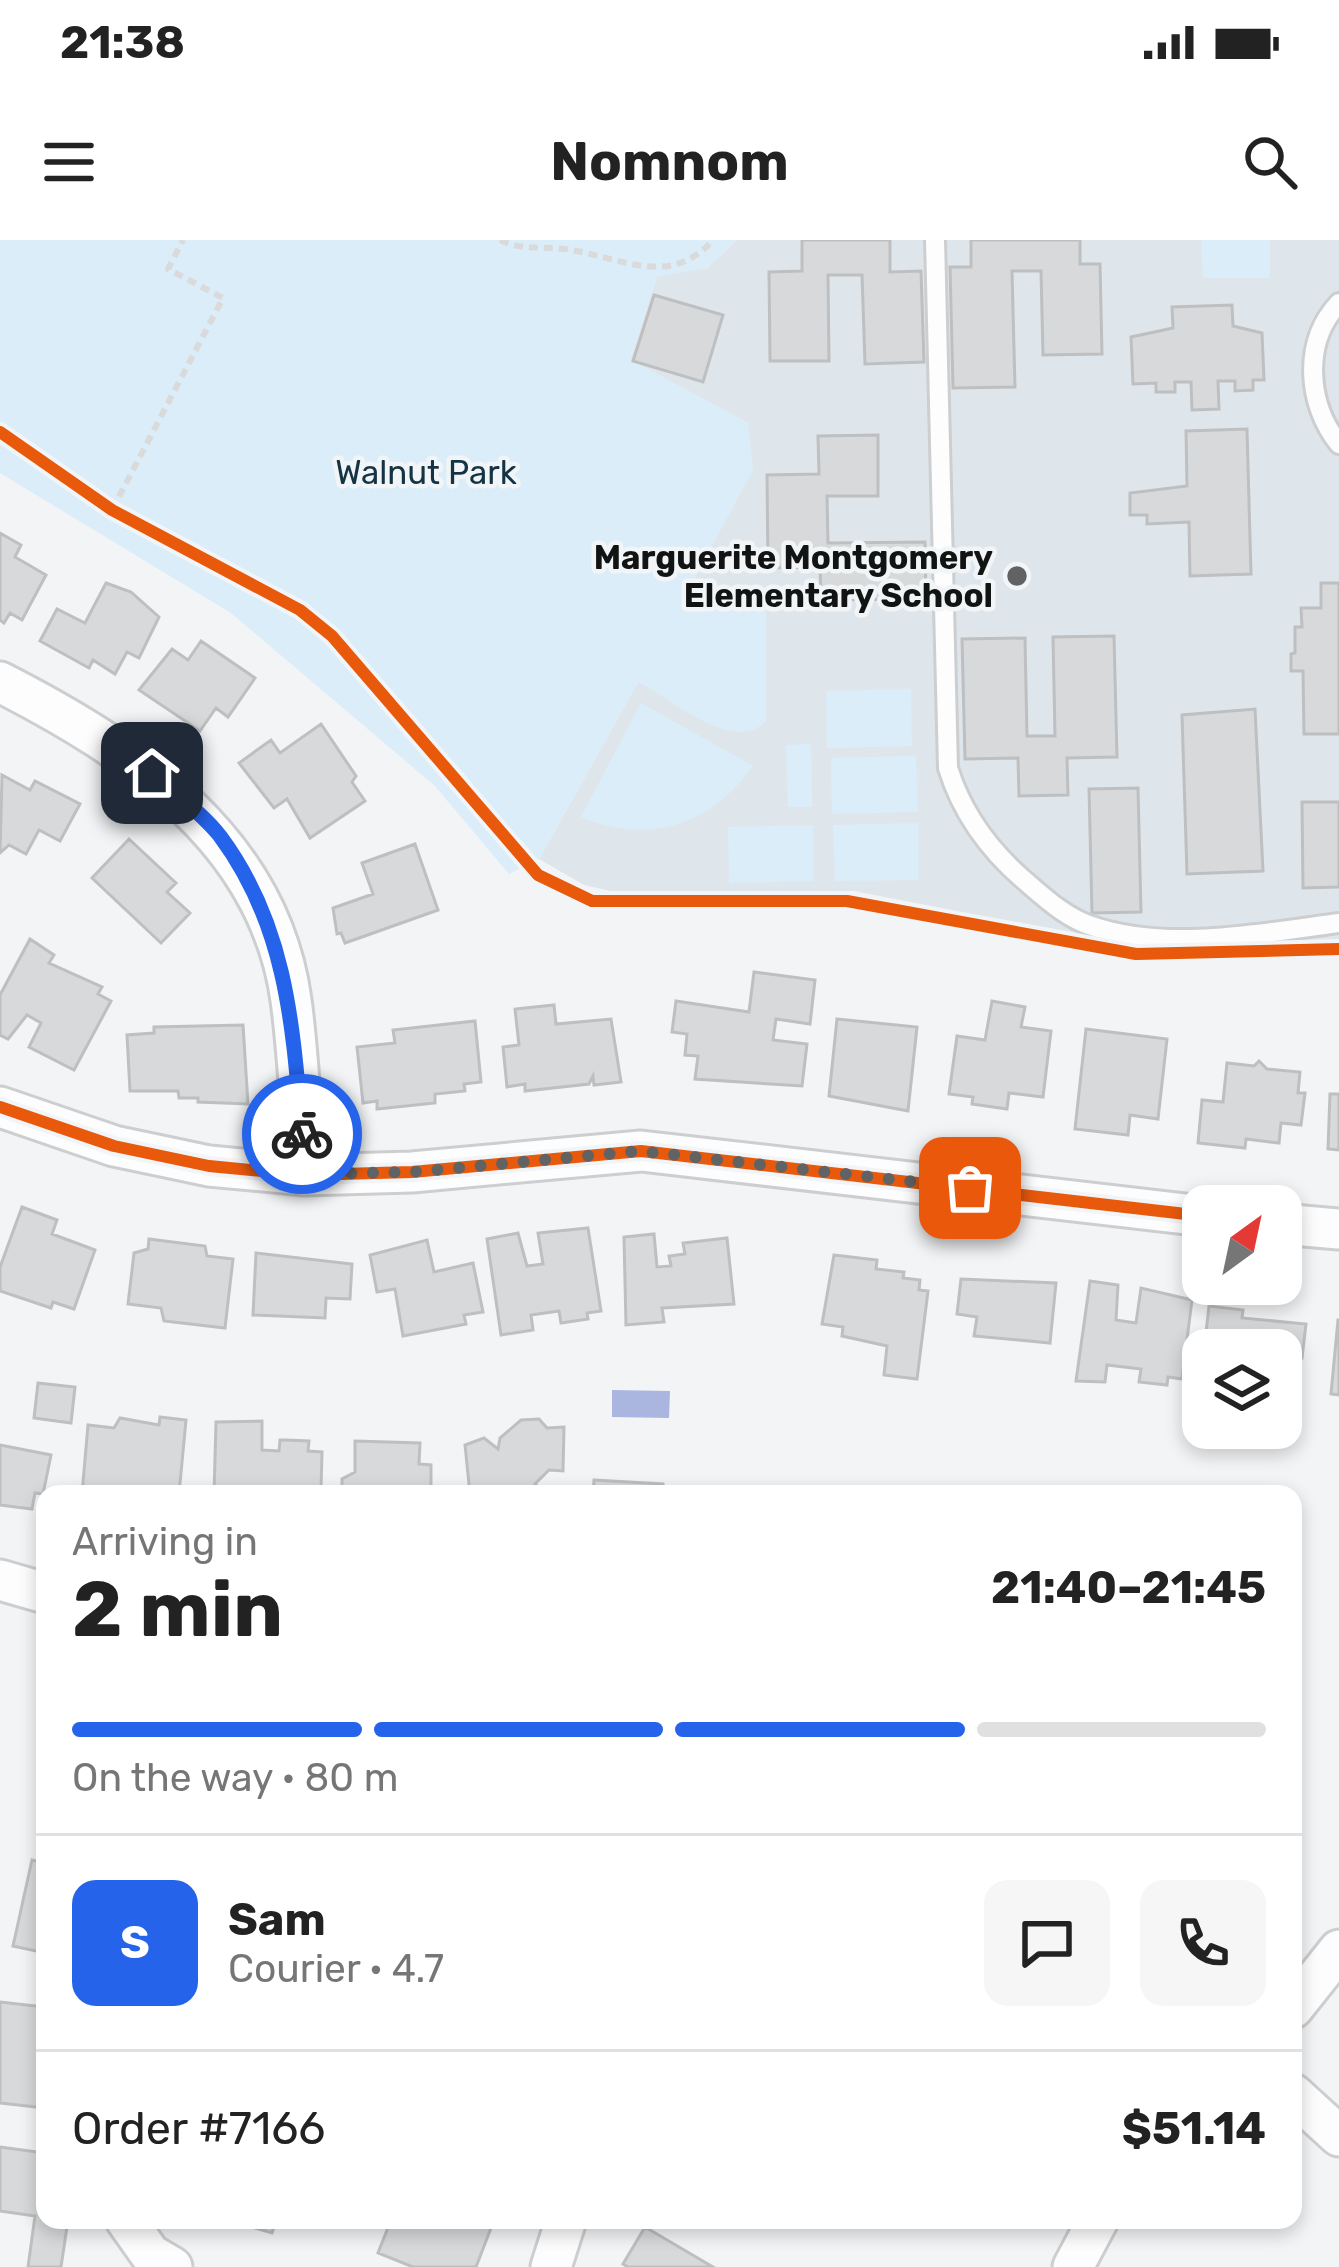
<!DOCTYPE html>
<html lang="en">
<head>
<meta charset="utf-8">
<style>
	body { margin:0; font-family:Rubik,sans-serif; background:#f6f6f6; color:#222; height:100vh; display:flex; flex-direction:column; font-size:45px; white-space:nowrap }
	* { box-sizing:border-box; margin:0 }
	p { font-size:39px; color:#767676 }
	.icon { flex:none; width:66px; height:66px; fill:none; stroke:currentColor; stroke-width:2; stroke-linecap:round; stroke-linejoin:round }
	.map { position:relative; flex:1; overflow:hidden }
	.drawer { position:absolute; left:36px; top:1245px; width:1266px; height:744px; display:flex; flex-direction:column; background:#fff; border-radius:24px; box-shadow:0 6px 18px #0003 }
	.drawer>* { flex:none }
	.needle { width:78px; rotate:33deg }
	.controls { position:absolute; left:1182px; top:945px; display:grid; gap:24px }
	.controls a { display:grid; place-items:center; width:120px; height:120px; border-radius:24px; background:#fff; box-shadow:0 6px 18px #0003; font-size:60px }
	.pin { position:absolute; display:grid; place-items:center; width:102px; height:102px; color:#fff; margin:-51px; border-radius:24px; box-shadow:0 6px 18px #0006 }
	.courier { position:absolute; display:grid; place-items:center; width:120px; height:120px; margin:-60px; border:9px solid #2563eb; border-radius:50%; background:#fff; color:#222; box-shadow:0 3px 15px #0007 }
	.headline em { font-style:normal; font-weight:700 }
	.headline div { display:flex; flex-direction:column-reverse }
	.headline { display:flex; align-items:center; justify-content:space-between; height:204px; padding:0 36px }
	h1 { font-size:78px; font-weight:700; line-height:90px }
	.bar { display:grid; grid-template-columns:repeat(4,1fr); gap:18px 12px; align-content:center; height:144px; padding:0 36px }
	.bar i { height:15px; border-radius:9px; background:#e0e0e0 }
	.bar .on { background:#2563eb }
	.bar p { grid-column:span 4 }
	.line { display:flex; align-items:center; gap:30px; padding:0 36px; border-top:3px solid #e0e0e0 }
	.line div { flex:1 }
	.round { display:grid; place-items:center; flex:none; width:126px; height:126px; border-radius:24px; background:#f6f6f6 }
	.status { display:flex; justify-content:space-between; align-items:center; height:84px; padding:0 60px; background:#fff; direction:ltr }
	.status svg { height:33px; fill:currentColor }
	header { display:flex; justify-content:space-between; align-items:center; height:156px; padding:0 36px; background:#fff; font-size:54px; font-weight:700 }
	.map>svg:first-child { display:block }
	.built { fill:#dfe6eb }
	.green { fill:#daedf9 }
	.water { fill:#abb6e0 }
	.building { fill:#d8d9da; stroke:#bebfc1; stroke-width:3 }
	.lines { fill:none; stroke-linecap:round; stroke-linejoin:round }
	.service-casing { stroke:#cdced0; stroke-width:24 }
	.minor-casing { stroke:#cdced0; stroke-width:45 }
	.path { stroke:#dadadb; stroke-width:6; stroke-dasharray:9 6; stroke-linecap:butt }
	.service { stroke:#fdfdfe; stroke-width:18 }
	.minor { stroke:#fdfdfe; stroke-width:39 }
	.cycleway-casing { stroke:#f1f5f7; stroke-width:20 }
	.cycleway { stroke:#e8590c; stroke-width:12 }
	.done { stroke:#606263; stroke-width:12; stroke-dasharray:0 21.6 }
	.route { stroke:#2563eb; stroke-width:15 }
	.poi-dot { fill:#606263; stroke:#f1f5f7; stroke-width:4.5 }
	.labels { text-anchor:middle; stroke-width:9; stroke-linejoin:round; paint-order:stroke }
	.park-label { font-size:33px; fill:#143344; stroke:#f1f5f7 }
	.poi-label { font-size:33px; font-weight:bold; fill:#121414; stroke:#f1f5f7; text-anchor:end }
</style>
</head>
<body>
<div class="status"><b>21:38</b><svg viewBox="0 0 49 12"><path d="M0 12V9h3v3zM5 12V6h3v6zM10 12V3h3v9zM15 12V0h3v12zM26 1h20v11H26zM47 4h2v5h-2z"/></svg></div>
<header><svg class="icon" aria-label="menu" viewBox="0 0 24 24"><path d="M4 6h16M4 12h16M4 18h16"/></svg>Nomnom<svg class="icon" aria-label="search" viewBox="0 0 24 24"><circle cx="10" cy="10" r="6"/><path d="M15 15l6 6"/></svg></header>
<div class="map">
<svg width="1339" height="2027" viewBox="0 0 1339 2027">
	<rect width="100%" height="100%" fill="#f2f4f6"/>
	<path class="built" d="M737,0H1339V700L1130,705L854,651L615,652L584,645L539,619L638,442L748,183L630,120L657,36L707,28Z"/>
	<path class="green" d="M0,0H737L707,28L657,37L630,119L748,183L753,230L685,356L766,357V481C733,515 672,459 638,442L539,619L509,634L435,546L231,373L0,233Z
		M1201,0H1270V38H1203Z
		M911,449L912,506L827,508L826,451Z
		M641,463L753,526C710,586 649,605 581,577Z
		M811,504L812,567H788L786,505Z
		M916,516L918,572L832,574L831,518Z
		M918,583L919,640L835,641L833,585Z
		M813,585L814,641L729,643L728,587Z"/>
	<path class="water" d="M612,1150L670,1151L669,1178L612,1177Z"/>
	<path class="building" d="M802,0H890V32L921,31L924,122L865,124L862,35H828L829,121H770L769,32L802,31Z
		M971,0H1080V24H1100L1102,114L1043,115L1041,31H1012L1015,147L953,148L950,27H971Z
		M654,55L723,75L703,142L633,121Z
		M1232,65L1233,86L1262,93L1264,140H1253V150L1235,151V141H1218L1219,169L1192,170L1191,142H1175V152H1156V143L1133,144L1131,97L1173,88L1172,67Z
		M1247,189L1251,334L1190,336L1189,282L1147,284V275H1130V253L1187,246L1186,191Z
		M878,195V256H827L828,303L925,302L926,359L821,360L820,327L768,328L767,235L819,234L818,196Z
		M0,293L21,305L15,317L46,335L22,380L10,373L4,383L0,380Z
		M106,343L131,352L159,377L139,418L127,412L115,434L93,420L89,428L40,401L57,369L85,383Z
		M1321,343H1339V494H1304L1303,431H1291V414L1295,413V387H1302L1301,368H1321Z
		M1114,396L1117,517L1067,518L1068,555L1019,556L1018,518L965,519L962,399L1025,398L1027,496H1055L1053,397Z
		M201,401L255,438L228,477L216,468L200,491L139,450L172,409L188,420Z
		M1255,469L1263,631L1187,634L1182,475Z
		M321,484L356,536L352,542L365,561L310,598L287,559L274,568L239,523L271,500L280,513Z
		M2,535L30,550L35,541L80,564L60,601L39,590L26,614L9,605L0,613Z
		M1138,548L1141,672L1092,673L1089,549Z
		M1302,562H1339V647L1303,648Z
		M129,599L176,643L167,652L190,673L161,703L92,638Z
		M415,604L438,670L345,703L341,693L337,694L333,668L373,654L362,623Z
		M30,699L54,715L49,723L102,747L98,754L111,761L74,830L29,807L41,783L27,775L8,799L0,795V755Z
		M754,732L815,740L810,784L776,779L773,800L807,804L802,846L695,839L698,816L685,815L687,794L672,792L676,761L749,772Z
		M992,761L1025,767L1021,787L1051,791L1043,857L1009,853L1007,869L972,864L973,857L949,854L957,796L985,800Z
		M554,765L556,784L611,779L621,842L594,845L593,836L589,844L525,851V844L507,847L503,807L519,805L515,769Z
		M837,779L917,787L908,871L829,856Z
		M475,781L481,842L464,844L465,851L435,854V863L377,869V861L363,863L357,807L395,803L393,790Z
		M243,785L248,864L198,862V858H179L178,851H130L127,795L154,793V787Z
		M1086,789L1167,799L1158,879L1130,875L1128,895L1075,889Z
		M1259,821L1267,829L1300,832L1298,853H1305L1301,885L1281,883L1279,903L1246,899L1245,908L1198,903L1202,860L1223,862L1227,823L1254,826Z
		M1330,854H1339V910L1328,909Z
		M22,967L57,980L52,994L95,1010L74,1069L53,1062L51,1068L0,1051V1027Z
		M588,988L601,1071L587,1073L588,1079L561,1083L559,1071L531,1075L533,1090L501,1095L487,999L518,993L527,1026L543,1024L538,993Z
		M654,994L657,1027L671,1026L669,1016L685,1014L683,1003L727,998L734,1064L662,1068L664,1082L626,1085L624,997Z
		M149,999L205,1006L207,1016L233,1019L225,1088L164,1081L161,1068L128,1064L134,1013L148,1009Z
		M427,1000L434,1032L473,1023L483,1072L464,1075L466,1084L403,1096L395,1049L377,1052L370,1015Z
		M256,1013L352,1024L350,1059L326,1058L325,1078L253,1075Z
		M834,1015L877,1020L876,1029L904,1032L903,1038L920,1040L919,1050L928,1051L917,1139L884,1135L887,1106L842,1096L843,1087L822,1084Z
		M961,1039L1056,1043L1050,1103L974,1096L977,1077L957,1074Z
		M1090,1041L1118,1045L1116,1080L1136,1083L1141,1048L1192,1060L1182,1139L1168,1137L1167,1145L1139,1142L1141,1129L1107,1125L1105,1142L1076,1141Z
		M1209,1066L1243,1070L1242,1078L1306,1084L1302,1118L1281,1116V1110H1204Z
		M1338,1080H1339V1155L1331,1154Z
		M38,1143L75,1147L71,1183L34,1178Z
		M160,1177L186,1180L179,1254H82L88,1185L114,1188L120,1178L159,1185Z
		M539,1179L547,1188L564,1187L563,1231L549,1230L535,1244L545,1254H470L465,1205L484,1198L498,1209L500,1198L521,1180Z
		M262,1181V1210L279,1211L280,1200H285L309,1201L308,1211L322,1212L321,1251L214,1254L216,1182Z
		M355,1201L420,1203L419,1224L431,1225V1254H342V1239L355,1232Z
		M0,1205L51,1215L43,1254L35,1253L32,1269L0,1265Z
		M594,1240L663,1244V1254H593Z
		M32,1620L45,1623V1713L13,1706Z
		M0,1762L45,1767V1868L0,1863Z
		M0,1907L45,1913V1980H68L61,2027H28L35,1976L0,1971Z
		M228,1980H276L272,1993Z
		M391,1980H494L476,2027H413L378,2013Z
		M645,1987L713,2027H628L623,2024Z"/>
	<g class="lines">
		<defs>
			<path id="service" d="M935,0L948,528C962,573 988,609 1024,640C1045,658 1066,678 1092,686C1167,712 1263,693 1339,683
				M1339,63C1302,102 1307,164 1339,204"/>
			<path id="minor" d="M0,442C133,510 269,600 291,760C299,818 301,877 305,935
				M0,867L114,906L209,926L305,935L412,932L641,911L1203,976
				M1281,984L1339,989
				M0,1340L45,1353
				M1293,1768L1339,1710
				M1293,1854L1339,1896
				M126,1980L150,2014L172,2027
				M551,2027L566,1980
				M1073,2027L1098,1980"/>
		</defs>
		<use href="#service" class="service-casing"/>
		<use href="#minor" class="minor-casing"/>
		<path class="path" d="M500,0C523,11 540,6 564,9C620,16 668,50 713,0
			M112,270L223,58L168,29L183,0"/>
		<use href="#service" class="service"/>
		<use href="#minor" class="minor"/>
		<defs>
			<path id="cycleway" d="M0,192L112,270L300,370L332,396L538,635L592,661H847L1136,714L1339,709
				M0,867L114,906L209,926L305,935L412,932L641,911L1203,976"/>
		</defs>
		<use href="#cycleway" class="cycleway-casing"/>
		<use href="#cycleway" class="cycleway"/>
	</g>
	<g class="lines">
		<path class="done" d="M302,894L305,934L412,932L640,911L970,948"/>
		<path class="route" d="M152,533C174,553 202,573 220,596C287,686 293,787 302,894"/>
	</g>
	<circle class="poi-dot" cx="1017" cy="336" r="12"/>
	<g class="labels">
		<g class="park-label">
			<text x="426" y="244">Walnut Park</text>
		</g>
		<g class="poi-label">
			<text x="993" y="329">Marguerite Montgomery<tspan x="993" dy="38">Elementary School</tspan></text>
		</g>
	</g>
</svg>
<div class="controls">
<a><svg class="needle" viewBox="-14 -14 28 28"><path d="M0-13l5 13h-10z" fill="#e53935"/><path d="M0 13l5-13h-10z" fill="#767676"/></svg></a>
<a><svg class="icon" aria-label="layers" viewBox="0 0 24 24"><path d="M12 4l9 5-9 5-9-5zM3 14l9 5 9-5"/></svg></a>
</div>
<div class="pin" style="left:970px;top:948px;background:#ea580c"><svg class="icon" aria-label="bag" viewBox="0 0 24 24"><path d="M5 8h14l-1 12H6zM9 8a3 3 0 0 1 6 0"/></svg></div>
<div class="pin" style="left:152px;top:533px;background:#1f2937"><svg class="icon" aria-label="home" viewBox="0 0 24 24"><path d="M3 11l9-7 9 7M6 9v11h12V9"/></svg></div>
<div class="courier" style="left:302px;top:894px"><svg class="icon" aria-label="bike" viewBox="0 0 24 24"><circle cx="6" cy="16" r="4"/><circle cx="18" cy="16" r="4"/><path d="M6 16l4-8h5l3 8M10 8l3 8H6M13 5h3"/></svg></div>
<section class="drawer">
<div class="headline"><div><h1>2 min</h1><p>Arriving in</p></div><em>21:40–21:45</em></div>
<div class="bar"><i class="on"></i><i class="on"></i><i class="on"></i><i></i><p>On the way · 80 m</p></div>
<div class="line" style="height:216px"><b class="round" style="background:#2563eb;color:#fff">S</b><div><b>Sam</b><p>Courier · 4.7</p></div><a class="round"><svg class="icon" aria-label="chat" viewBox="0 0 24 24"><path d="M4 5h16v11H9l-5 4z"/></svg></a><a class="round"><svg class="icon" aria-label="phone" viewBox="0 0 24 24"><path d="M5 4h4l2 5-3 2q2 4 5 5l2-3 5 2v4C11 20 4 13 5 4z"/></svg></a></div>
<div class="line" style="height:156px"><div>Order #7166</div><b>$51.14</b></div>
</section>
</div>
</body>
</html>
